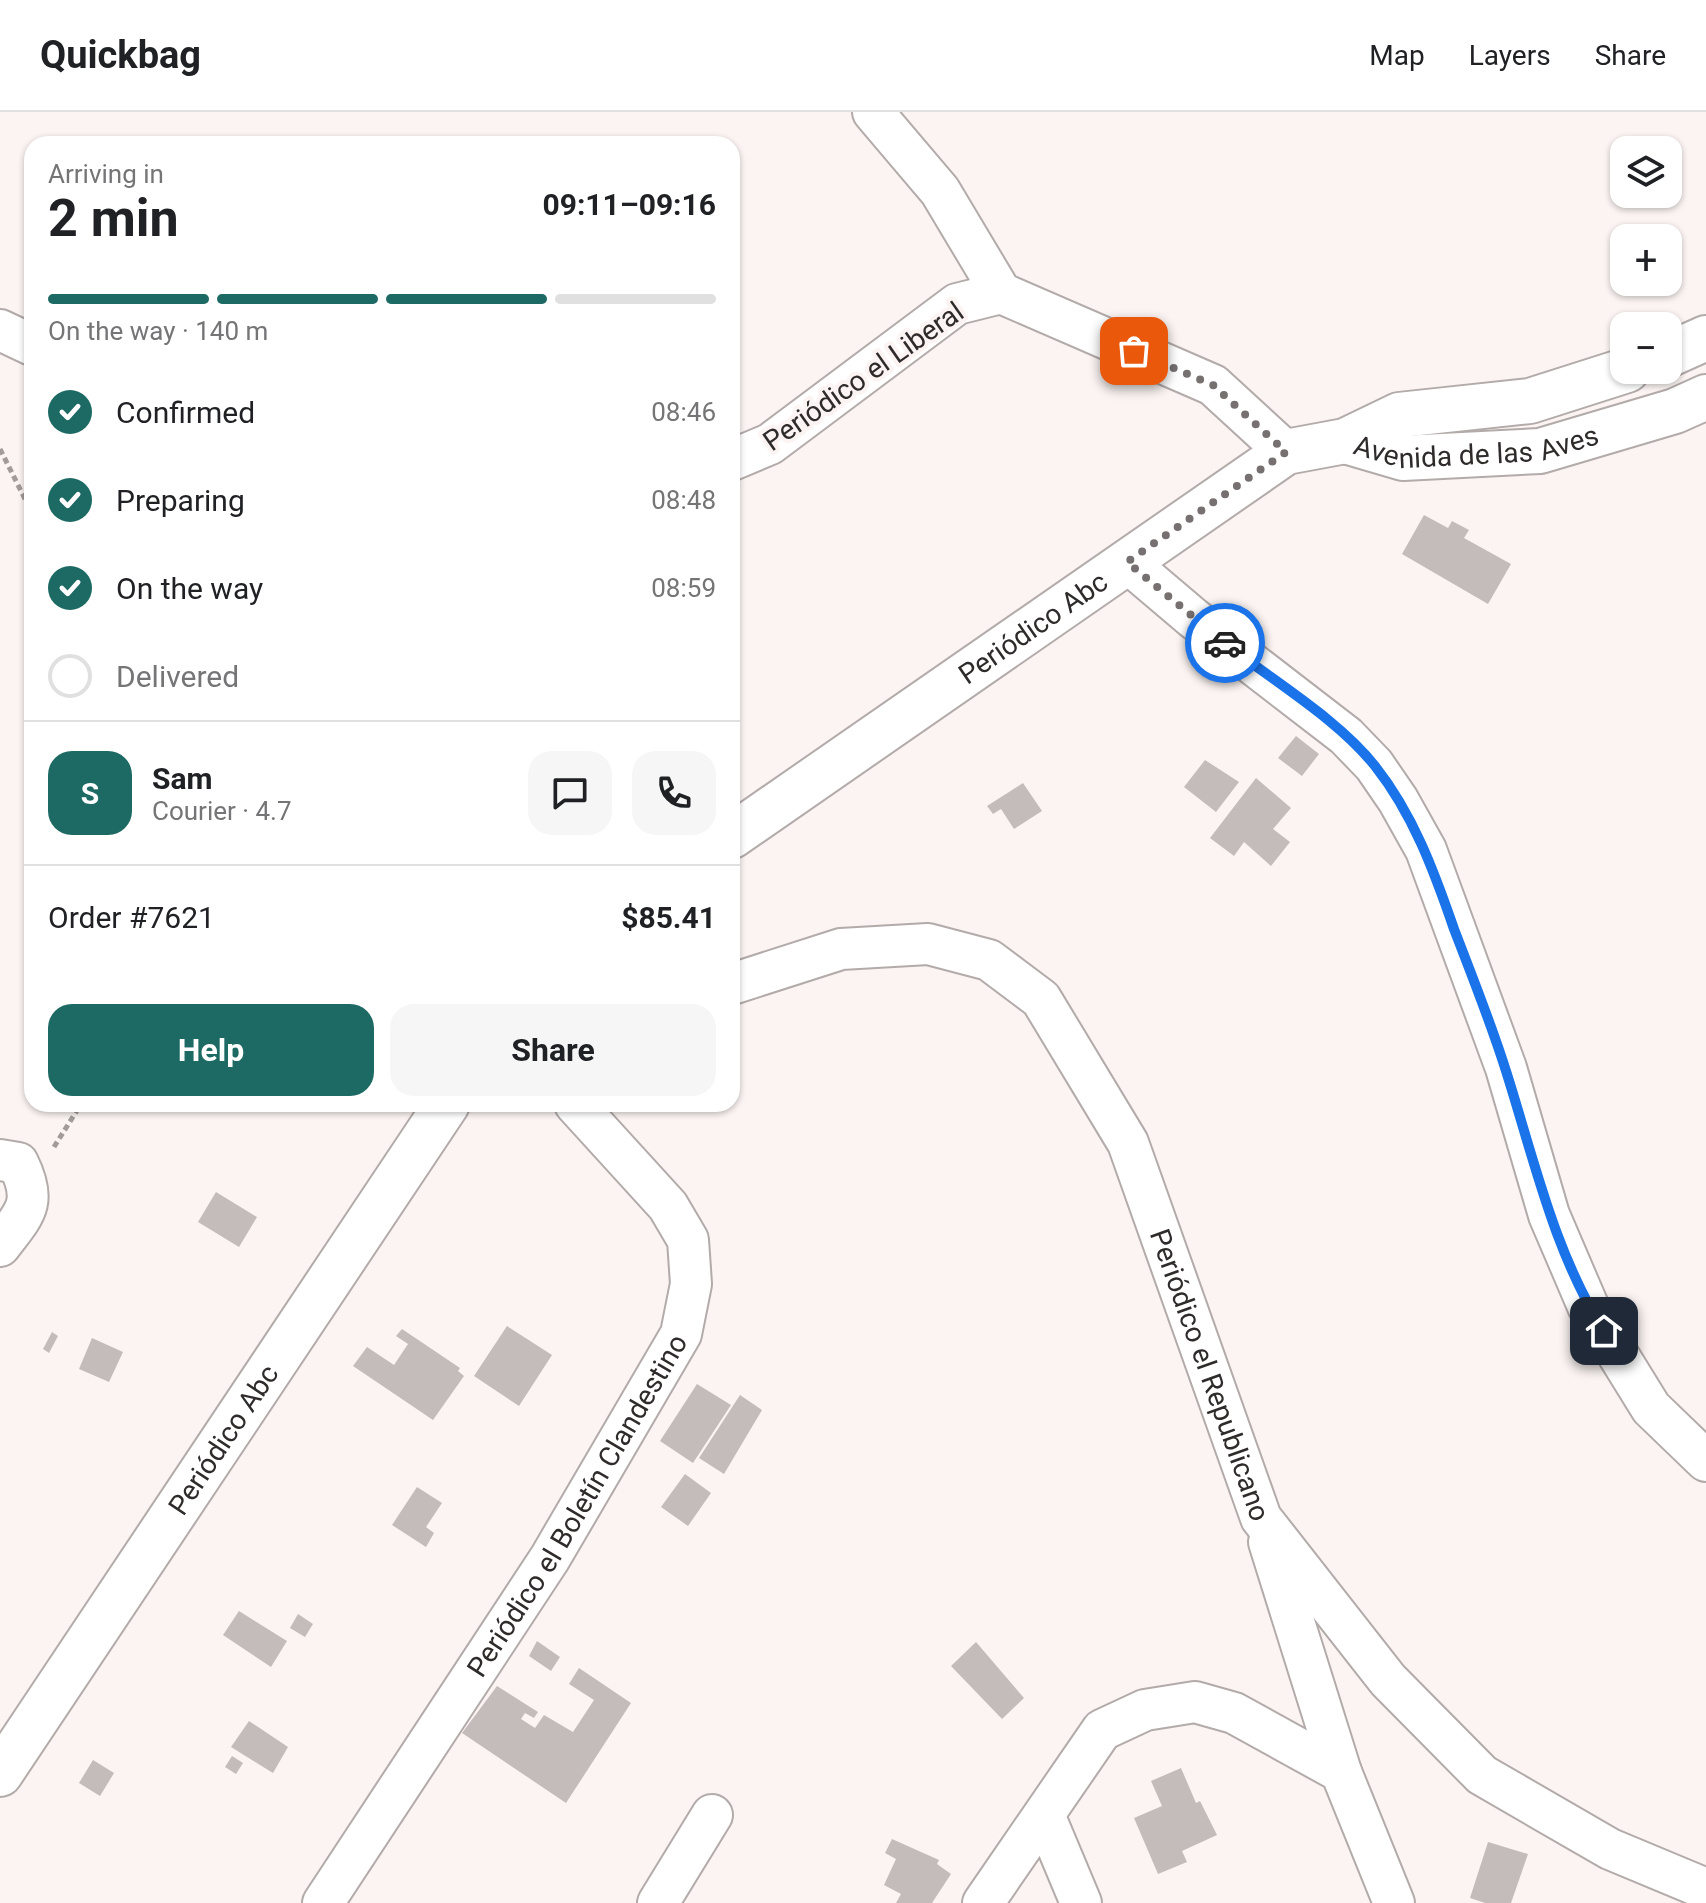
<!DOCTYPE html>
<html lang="en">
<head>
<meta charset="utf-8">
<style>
	body { margin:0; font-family:Roboto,sans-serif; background:#f6f6f6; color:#202124; height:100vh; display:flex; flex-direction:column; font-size:30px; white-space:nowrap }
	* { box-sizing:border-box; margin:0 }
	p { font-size:26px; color:#757577 }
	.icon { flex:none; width:44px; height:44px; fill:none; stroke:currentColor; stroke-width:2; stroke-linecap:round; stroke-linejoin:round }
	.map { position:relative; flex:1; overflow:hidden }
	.drawer { position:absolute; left:24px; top:24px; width:716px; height:976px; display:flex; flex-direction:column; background:#fff; border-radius:24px; box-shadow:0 2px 6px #0004 }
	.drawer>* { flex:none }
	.buttons { position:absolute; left:1610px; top:24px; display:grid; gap:16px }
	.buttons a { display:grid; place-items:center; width:72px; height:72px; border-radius:16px; background:#fff; box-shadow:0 2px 6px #0004; font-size:40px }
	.pin { position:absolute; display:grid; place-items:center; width:68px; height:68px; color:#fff; margin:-34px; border-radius:16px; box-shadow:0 4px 12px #0006 }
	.courier { position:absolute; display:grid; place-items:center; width:80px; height:80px; margin:-40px; border:6px solid #1a73e8; border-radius:50%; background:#fff; color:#222; box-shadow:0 2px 10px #0007 }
	.headline em { font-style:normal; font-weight:700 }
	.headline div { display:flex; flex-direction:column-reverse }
	.headline { display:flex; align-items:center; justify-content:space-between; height:136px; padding:0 24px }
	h1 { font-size:52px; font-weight:700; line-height:60px }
	.bar { display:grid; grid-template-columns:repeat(4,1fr); gap:12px 8px; align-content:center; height:96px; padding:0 24px }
	.bar i { height:10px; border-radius:6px; background:#e0e0e0 }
	.bar .selected { background:#1d6963 }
	.bar p { grid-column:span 4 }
	.line { display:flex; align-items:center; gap:20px; padding:0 24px; border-top:2px solid #e0e0e0 }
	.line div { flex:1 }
	.round { display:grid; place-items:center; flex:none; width:84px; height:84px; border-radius:24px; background:#f6f6f6 }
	ol { padding:0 24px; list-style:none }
	li { display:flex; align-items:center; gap:24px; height:88px }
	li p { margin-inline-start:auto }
	li .icon { padding:8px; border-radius:50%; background:#1d6963; color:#fff; stroke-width:4 }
	li:last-child { color:#757577 }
	li i { width:44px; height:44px; border:4px solid #e0e0e0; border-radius:50% }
	.cta { display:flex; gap:16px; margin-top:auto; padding:16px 24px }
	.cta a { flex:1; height:92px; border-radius:24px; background:#1d6963; color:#fff; font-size:32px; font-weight:700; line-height:92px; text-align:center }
	.cta a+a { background:#f6f6f6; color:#202124 }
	header { display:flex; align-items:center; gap:48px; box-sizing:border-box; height:112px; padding:0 40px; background:#fff; border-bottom:2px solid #e0e0e0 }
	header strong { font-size:38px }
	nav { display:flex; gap:44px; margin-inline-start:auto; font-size:28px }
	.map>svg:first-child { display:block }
	.building { fill:#c3bcba }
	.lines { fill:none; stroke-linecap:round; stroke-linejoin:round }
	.minor-casing { stroke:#b2aba9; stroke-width:44 }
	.tertiary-casing { stroke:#b2aba9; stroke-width:48 }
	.path { stroke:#a19b9a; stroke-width:5; stroke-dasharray:6 4; stroke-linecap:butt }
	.minor { stroke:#fff; stroke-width:40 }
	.tertiary { stroke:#fff; stroke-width:44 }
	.done { stroke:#767170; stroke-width:8; stroke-dasharray:0 14.4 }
	.route { stroke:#1a73e8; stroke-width:10 }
	.labels { text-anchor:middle; stroke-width:8; stroke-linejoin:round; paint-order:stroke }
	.street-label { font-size:28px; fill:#2e2b2a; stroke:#fbf4f2 }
</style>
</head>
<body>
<header>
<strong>Quickbag</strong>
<nav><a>Map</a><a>Layers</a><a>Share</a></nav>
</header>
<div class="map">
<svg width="1706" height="1791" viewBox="0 0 1706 1791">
	<rect width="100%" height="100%" fill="#fbf4f2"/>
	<path class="building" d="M1424,403L1448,416L1452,409L1469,418L1464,426L1511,452L1488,492L1402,442Z
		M1296,624L1319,642L1302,664L1278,646Z
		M1205,648L1239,670L1216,700L1184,675Z
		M1256,666L1291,696L1273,717L1290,730L1271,754L1244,730L1234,744L1210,726Z
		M1023,671L1042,699L1014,717L1001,697L993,702L987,694Z
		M216,1080L257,1105L239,1135L198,1110Z
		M507,1214L552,1243L519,1294L474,1264Z
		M402,1217L460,1256L458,1259L464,1264L433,1308L353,1254L367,1235L394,1253L408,1232L396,1224Z
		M52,1220L58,1224L49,1241L43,1237Z
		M92,1226L123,1240L109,1270L79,1257Z
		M697,1272L731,1293L693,1351L660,1329Z
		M740,1283L762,1298L724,1362L699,1346Z
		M685,1362L711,1381L688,1414L661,1395Z
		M417,1375L442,1391L426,1415L434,1421L426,1435L392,1413Z
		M239,1499L287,1529L271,1555L223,1523Z
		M298,1502L313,1512L305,1525L290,1516Z
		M537,1529L560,1545L551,1559L529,1544Z
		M976,1530L1024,1586L1002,1607L951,1554Z
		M579,1556L631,1591L566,1691L462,1621L497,1574L538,1600L534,1606L525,1601L521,1607L535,1616L544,1603L573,1620L594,1588L569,1572Z
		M249,1609L288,1635L273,1661L231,1635Z
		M232,1644L243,1651L236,1662L225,1655Z
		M93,1648L114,1661L100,1684L79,1671Z
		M1181,1656L1196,1691L1200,1689L1217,1723L1182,1739L1187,1750L1158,1762L1134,1706L1162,1694L1151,1669Z
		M892,1727L939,1748L937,1752L951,1762L932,1791H896L901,1782L884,1773L896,1747L885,1741Z
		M1488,1730L1528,1742L1511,1791H1485L1470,1786Z"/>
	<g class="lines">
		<defs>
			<g id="minor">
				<path d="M873,0L940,79L1001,181"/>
				<path d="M0,218L32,233"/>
				<path d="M732,348L770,332L957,192L1001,181L1213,273L1286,340"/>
				<path d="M1127,450L1193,506L1346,624L1374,653L1398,688L1426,738L1506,956L1549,1103L1588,1194L1651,1296L1706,1349"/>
				<path id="s1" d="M732,872L841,837L928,832L989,848L1041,887L1128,1031L1261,1406L1388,1568L1482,1663L1610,1737L1706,1777"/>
				<path d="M0,1048L18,1051C38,1091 25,1101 0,1134"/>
				<path d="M1269,1430L1341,1660"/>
				<path d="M1045,1705L1081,1791"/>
				<path id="s2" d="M323,1791L550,1446L681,1222L691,1172L688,1128L668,1094L575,992"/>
				<path d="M658,1791L712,1703"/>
				<path d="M983,1791L1102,1618L1145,1598L1195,1590L1234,1601L1341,1660L1394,1791"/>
			</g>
			<g id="tertiary">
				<path d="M1668,243L1706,226"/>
				<path id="s3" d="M1345,329L1403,346L1540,339L1675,299L1706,285"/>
				<path id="s4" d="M732,724L1286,340L1345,329L1399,303L1530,289L1627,258"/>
				<path id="s5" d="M0,1662L447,992"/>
			</g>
		</defs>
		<use href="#minor" class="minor-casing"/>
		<use href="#tertiary" class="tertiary-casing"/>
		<path class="path" d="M0,337L32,401
			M54,1035L81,992"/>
		<use href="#minor" class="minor"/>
		<use href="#tertiary" class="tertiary"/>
	</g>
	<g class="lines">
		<path class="done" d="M1134,239L1213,273L1286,340L1127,450L1225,531"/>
		<path class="route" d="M1225,531C1273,569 1338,607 1375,654C1413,702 1434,759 1454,817C1472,864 1491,911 1506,959C1534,1047 1554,1140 1604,1219"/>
	</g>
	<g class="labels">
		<g class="street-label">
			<text transform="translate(863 264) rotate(-35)" y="10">Periódico el Liberal</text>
			<text dy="10" stroke="none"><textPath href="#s3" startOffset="134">Avenida de las Aves</textPath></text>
			<text dy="10" stroke="none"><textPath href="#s4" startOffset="366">Periódico Abc</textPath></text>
			<text dy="10" stroke="none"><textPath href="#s1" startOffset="744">Periódico el Republicano</textPath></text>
			<text dy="10" stroke="none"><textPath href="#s5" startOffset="402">Periódico Abc</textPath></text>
			<text dy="10" stroke="none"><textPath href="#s2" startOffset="472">Periódico el Boletín Clandestino</textPath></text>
		</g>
	</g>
</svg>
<div class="buttons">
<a><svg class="icon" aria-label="layers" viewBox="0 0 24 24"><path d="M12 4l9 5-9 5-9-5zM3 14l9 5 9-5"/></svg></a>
<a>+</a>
<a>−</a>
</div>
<div class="pin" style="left:1134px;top:239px;background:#ea580c"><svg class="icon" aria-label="bag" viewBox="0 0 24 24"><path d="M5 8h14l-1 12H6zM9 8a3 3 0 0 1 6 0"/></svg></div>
<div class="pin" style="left:1604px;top:1219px;background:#1f2937"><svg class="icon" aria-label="home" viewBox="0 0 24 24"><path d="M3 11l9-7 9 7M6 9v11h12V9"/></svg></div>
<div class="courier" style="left:1225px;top:531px"><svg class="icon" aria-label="car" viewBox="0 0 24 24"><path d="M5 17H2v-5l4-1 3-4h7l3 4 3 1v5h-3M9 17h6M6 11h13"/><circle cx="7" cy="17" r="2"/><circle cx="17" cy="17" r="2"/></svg></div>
<section class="drawer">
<div class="headline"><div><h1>2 min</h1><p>Arriving in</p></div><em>09:11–09:16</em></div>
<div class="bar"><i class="selected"></i><i class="selected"></i><i class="selected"></i><i></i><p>On the way · 140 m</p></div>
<ol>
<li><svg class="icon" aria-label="check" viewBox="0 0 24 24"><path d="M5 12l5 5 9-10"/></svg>Confirmed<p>08:46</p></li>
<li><svg class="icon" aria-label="check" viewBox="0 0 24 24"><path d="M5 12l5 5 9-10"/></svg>Preparing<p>08:48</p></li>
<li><svg class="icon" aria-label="check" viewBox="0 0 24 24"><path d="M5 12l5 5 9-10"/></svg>On the way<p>08:59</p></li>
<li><i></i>Delivered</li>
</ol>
<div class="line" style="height:144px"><b class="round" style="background:#1d6963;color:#fff">S</b><div><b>Sam</b><p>Courier · 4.7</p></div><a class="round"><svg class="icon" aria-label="chat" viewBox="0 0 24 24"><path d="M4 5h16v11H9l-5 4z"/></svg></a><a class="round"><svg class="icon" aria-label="phone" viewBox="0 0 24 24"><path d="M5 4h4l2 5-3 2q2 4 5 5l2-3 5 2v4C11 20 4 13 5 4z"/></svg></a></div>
<div class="line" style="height:104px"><div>Order #7621</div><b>$85.41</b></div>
<div class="cta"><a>Help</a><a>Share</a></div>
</section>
</div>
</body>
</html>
